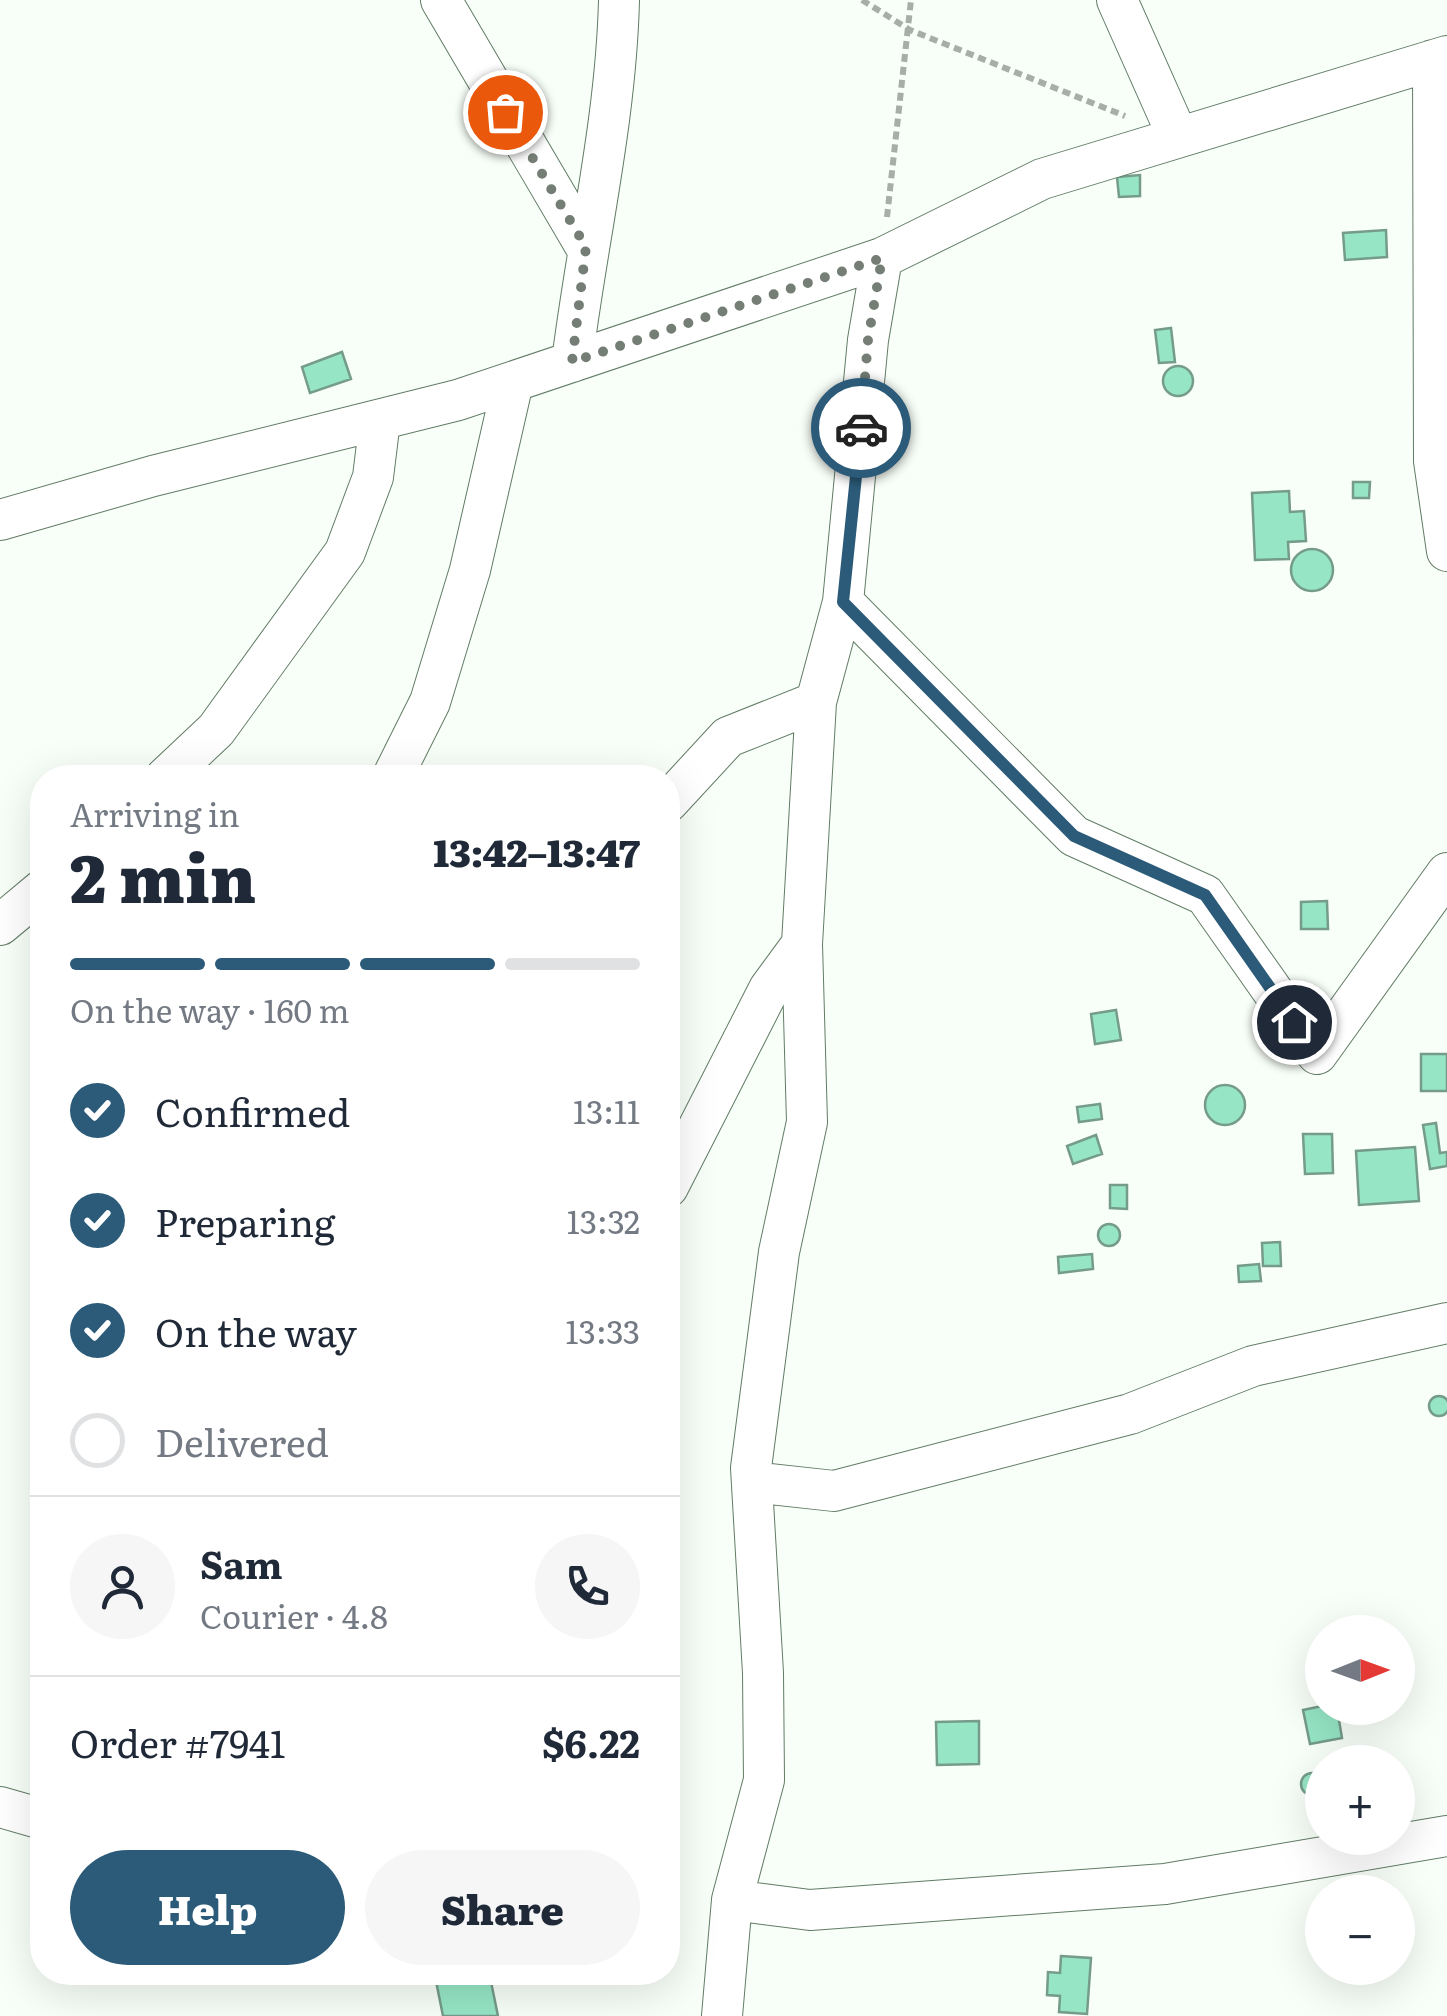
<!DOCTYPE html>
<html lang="en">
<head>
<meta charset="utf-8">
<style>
	body { margin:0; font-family:Literata,serif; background:#f6f6f7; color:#1f2937; height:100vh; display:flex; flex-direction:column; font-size:38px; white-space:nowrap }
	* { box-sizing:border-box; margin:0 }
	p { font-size:32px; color:#747a83 }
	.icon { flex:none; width:55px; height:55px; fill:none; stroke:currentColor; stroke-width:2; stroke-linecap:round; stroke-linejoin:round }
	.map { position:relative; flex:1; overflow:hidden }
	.drawer { position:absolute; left:30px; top:765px; width:650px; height:1220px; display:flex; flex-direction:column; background:#fff; border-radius:40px; box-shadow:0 10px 40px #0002 }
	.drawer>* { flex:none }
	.needle { width:65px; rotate:89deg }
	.controls { position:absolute; left:1305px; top:1615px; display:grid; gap:20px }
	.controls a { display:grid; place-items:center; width:110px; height:110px; border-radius:50%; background:#fff; box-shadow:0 10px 40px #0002; font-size:50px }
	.pin { position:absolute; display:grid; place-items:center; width:85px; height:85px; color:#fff; margin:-42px; border:5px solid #fff; border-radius:50%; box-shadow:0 2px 10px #0007 }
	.courier { position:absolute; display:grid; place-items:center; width:100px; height:100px; margin:-50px; border:8px solid #2b5b79; border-radius:50%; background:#fff; color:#222; box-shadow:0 2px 12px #0007 }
	.summary em { font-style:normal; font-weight:800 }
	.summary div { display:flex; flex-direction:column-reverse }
	.summary { display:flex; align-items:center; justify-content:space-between; height:170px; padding:0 40px }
	h1 { font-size:65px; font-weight:800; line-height:75px }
	.bar { display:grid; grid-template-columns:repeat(4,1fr); gap:15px 10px; align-content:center; height:120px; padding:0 40px }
	.bar i { height:12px; border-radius:8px; background:#e0e1e3 }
	.bar .selected { background:#2b5b79 }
	.bar p { grid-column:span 4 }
	.line { display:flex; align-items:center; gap:25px; padding:0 40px; border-top:2px solid #e0e1e3 }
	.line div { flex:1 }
	.round { display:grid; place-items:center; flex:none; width:105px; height:105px; border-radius:52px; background:#f6f6f7 }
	ol { padding:0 40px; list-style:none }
	li { display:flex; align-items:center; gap:30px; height:110px }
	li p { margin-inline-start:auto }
	li .icon { padding:10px; border-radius:50%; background:#2b5b79; color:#fff; stroke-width:4 }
	li:last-child { color:#747a83 }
	li i { width:55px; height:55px; border:5px solid #e0e1e3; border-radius:50% }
	.cta { display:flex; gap:20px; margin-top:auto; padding:20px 40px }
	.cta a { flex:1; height:115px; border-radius:60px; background:#2b5b79; color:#fff; font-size:40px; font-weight:800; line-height:115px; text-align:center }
	.cta a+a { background:#f6f6f7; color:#1f2937 }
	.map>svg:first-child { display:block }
	.building { fill:#96e6c6; stroke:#759b8b; stroke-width:2.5 }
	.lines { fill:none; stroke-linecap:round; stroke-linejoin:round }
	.minor-casing { stroke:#617c65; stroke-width:42 }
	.path { stroke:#a6aea7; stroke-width:6; stroke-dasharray:8 5; stroke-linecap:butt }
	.minor { stroke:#fff; stroke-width:40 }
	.done { stroke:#747e75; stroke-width:10; stroke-dasharray:0 18 }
	.route { stroke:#2b5b79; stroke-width:12 }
</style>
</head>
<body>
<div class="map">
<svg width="1447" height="2016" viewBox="0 0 1447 2016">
	<rect width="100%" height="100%" fill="#f8fef8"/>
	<path class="building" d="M1140,175V196L1119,197L1117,177Z
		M1386,230L1387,257L1345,260L1343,233Z
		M1171,328L1175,362L1159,363L1155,330Z
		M342,352L351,379L310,393L302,367Z
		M1163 381a15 15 0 1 1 30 0a15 15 0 1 1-30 0Z
		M1353,482H1370L1369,498H1353Z
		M1289,491L1290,512L1304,511L1306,541L1288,542L1289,559L1255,560L1252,493Z
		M1291 570a21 21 0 1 1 42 0a21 21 0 1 1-42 0Z
		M1327,901L1328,929H1301V902Z
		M1116,1010L1121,1040L1095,1044L1091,1014Z
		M1421,1054H1447V1091H1421Z
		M1205 1105a20 20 0 1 1 40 0a20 20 0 1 1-40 0Z
		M1100,1104L1102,1119L1079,1122L1077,1107Z
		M1436,1123L1440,1153L1447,1152V1166L1430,1169L1423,1125Z
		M1303,1134H1332L1333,1173L1305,1174Z
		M1096,1135L1102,1154L1073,1164L1067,1146Z
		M1415,1147L1419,1201L1359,1205L1356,1151Z
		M1110,1185H1127V1209L1110,1208Z
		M1098 1235a11 11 0 1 1 22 0a11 11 0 1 1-22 0Z
		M1280,1242L1281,1266H1263L1262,1243Z
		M1092,1254L1093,1269L1059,1273L1058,1257Z
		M1259,1264L1261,1281L1239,1282L1238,1266Z
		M1429 1406a10 10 0 1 1 20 0a10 10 0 1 1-20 0Z
		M1322,1706L1337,1708L1342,1738L1310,1744L1303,1710Z
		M979,1721V1764L937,1765L936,1722Z
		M1301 1784a11 11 0 1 1 22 0a11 11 0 1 1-22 0Z
		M1061,1956L1091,1958L1087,2014L1059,2012L1060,1996L1047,1995L1048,1972L1060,1973Z
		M489,1972L498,2016H443L436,1981Z"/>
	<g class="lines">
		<defs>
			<path id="minor" d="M441,0L586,247
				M1117,0L1178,137
				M1433,60L1434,461L1447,551
				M572,362C587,241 616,122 619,0
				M0,520L153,476L458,400L882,258L1042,179L1447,56
				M843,602L1074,836L1205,895L1317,1054L1447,873
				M165,778L216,730L345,552L373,477L380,420
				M392,778L430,702L470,570L513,382
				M668,802L728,737L816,702
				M0,925L42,890
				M668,1187L769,989L802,944
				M752,1482L834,1491L1130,1414L1253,1366L1447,1323
				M0,1807L42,1819
				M732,1900L810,1910L1165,1884L1447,1836
				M722,2016L732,1900L764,1780L763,1673L751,1468L779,1252L807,1122L802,944L816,702L843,602L868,340L882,258"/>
		</defs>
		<use href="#minor" class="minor-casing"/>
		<path class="path" d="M862,0L910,30L1125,116
			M887,217L911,0"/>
		<use href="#minor" class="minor"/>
	</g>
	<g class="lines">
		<path class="done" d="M505,112L586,247L572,362L882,258L868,340L861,428"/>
		<path class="route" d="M861,428L843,602L1074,836L1205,895L1294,1022"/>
	</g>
</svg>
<div class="controls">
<a><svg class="needle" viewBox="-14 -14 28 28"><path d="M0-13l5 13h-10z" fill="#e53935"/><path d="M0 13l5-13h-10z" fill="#747a83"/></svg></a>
<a>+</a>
<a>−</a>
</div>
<div class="pin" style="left:505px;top:112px;background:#ea580c"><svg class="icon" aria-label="bag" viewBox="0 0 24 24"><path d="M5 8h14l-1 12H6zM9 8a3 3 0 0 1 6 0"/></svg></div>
<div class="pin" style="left:1294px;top:1022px;background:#1f2937"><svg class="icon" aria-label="home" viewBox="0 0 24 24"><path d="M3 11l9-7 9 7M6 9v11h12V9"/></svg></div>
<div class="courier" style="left:861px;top:428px"><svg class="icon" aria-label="car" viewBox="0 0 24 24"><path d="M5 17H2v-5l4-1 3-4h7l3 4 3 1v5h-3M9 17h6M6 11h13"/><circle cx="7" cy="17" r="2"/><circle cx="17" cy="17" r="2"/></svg></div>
<section class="drawer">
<div class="summary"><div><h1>2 min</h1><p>Arriving in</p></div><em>13:42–13:47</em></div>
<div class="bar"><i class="selected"></i><i class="selected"></i><i class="selected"></i><i></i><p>On the way · 160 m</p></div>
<ol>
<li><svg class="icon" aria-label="check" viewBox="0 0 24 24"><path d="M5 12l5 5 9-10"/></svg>Confirmed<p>13:11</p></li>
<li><svg class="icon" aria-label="check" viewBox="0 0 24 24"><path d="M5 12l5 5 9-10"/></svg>Preparing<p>13:32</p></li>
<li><svg class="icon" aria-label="check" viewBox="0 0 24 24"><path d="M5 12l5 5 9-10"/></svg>On the way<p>13:33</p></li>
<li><i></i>Delivered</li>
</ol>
<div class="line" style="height:180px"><a class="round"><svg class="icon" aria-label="person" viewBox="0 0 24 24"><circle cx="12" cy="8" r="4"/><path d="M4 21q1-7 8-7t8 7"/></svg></a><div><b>Sam</b><p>Courier · 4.8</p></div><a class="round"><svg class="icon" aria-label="phone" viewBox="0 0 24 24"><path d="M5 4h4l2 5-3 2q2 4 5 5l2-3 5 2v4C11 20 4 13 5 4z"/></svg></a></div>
<div class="line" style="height:130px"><div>Order #7941</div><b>$6.22</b></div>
<div class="cta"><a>Help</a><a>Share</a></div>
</section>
</div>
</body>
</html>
